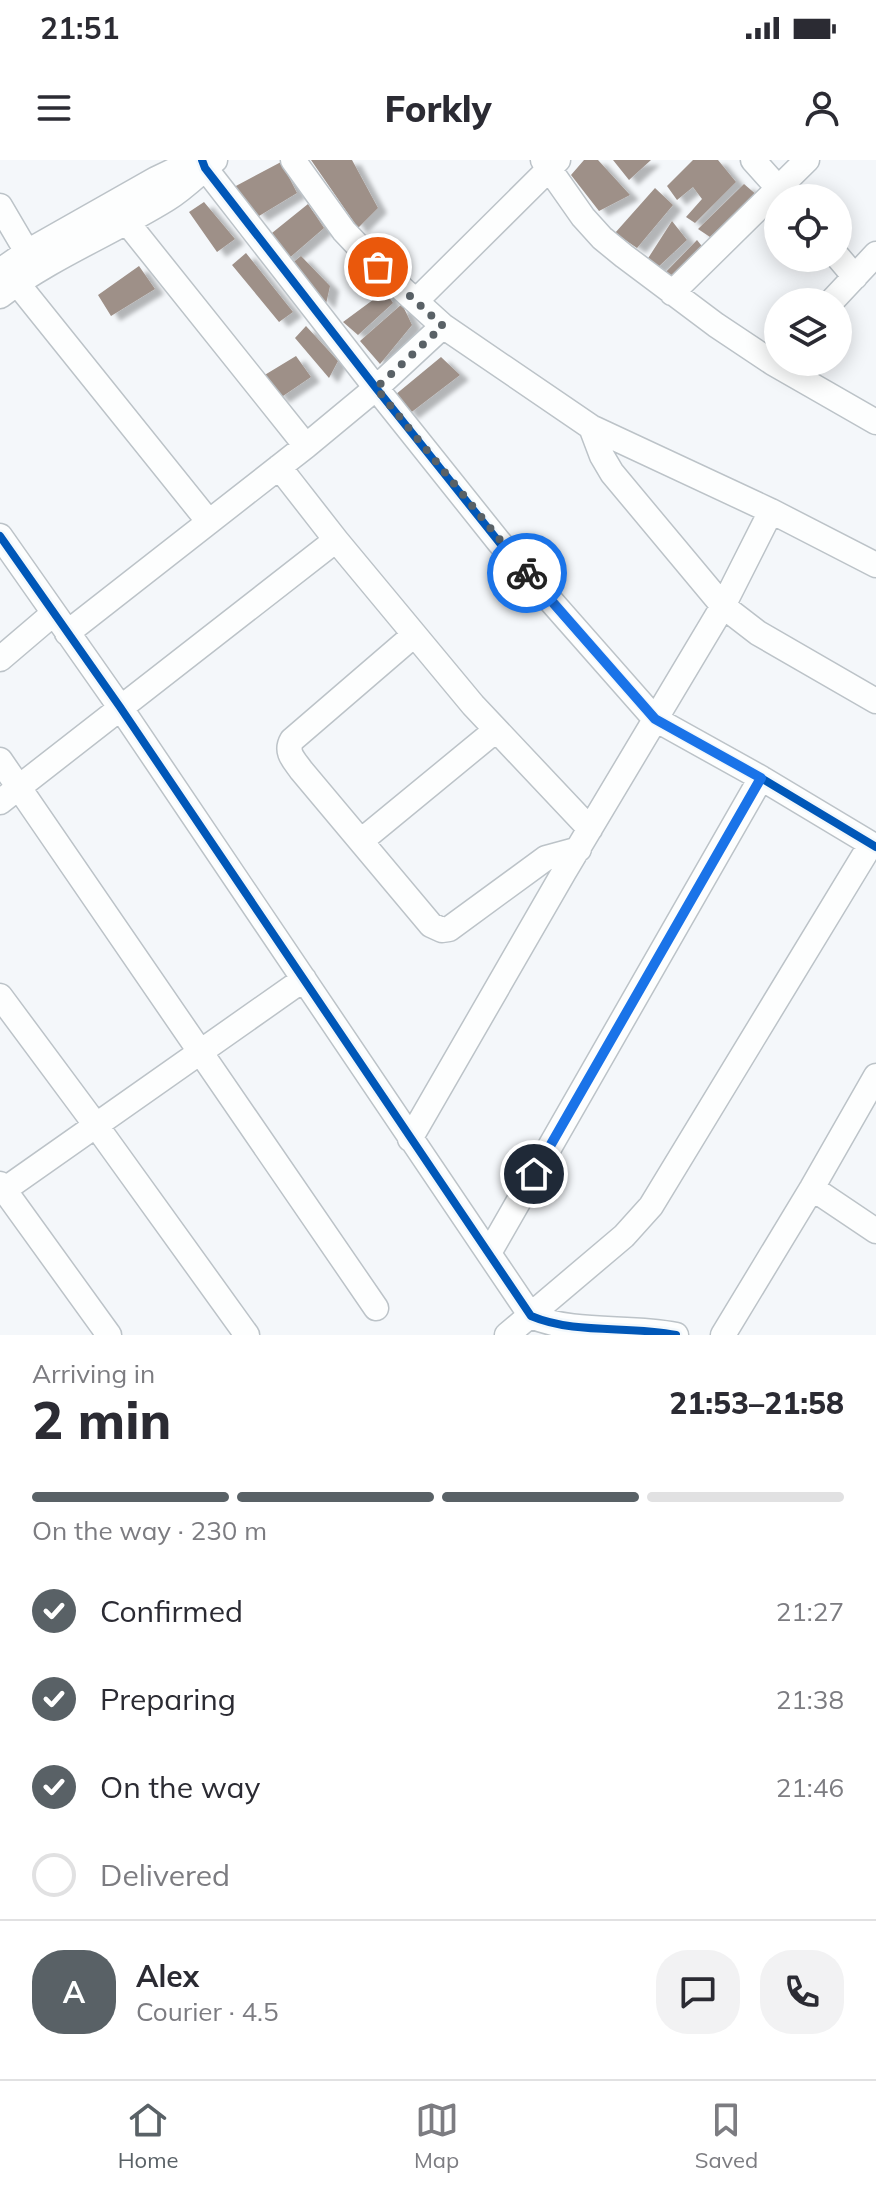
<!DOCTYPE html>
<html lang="en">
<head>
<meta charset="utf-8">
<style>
	body { margin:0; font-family:Mulish,sans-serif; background:#f2f2f3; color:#2b2b33; height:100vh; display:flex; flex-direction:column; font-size:30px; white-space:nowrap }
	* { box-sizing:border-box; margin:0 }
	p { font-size:26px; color:#7c7c81 }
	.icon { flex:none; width:44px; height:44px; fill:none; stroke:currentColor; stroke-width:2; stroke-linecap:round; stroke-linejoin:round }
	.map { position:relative; height:1175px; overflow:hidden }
	.side { display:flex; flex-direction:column; background:#fff; flex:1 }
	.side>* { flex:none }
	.fabs { position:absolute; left:764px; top:24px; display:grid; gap:16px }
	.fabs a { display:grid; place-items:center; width:88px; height:88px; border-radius:50%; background:#fff; box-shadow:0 4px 20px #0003; font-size:40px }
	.pin { position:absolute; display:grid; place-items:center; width:68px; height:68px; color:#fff; margin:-34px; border:4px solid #fff; border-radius:50%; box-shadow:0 2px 8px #0007 }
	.courier { position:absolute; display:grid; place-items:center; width:80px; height:80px; margin:-40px; border:6px solid #1a73e8; border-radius:50%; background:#fff; color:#222; box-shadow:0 2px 10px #0007 }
	.overview em { font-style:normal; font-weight:800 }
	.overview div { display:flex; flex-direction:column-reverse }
	.overview { display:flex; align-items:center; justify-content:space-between; height:136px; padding:0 32px }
	h1 { font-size:52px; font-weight:800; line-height:60px }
	.bar { display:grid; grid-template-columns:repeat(4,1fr); gap:12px 8px; align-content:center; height:96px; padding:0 32px }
	.bar i { height:10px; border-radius:6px; background:#e1e1e2 }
	.bar .selected { background:#596166 }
	.bar p { grid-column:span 4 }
	.line { display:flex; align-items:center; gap:20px; padding:0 32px; border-top:2px solid #e1e1e2 }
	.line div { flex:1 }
	.round { display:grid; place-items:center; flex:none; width:84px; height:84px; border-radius:32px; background:#f2f2f3 }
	ol { padding:0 32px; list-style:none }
	li { display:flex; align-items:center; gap:24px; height:88px }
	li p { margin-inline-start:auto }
	li .icon { padding:8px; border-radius:50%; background:#596166; color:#fff; stroke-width:4 }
	li:last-child { color:#7c7c81 }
	li i { width:44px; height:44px; border:4px solid #e1e1e2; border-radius:50% }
	.status { display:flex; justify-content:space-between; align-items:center; height:56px; padding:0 40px; background:#fff; direction:ltr }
	.status svg { height:22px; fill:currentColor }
	header { display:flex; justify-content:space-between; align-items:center; height:104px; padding:0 32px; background:#fff; font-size:36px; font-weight:800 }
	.dock { display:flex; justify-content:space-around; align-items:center; height:112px; border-top:2px solid #e1e1e2; background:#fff; font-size:22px; color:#7c7c81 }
	.dock a { display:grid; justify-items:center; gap:4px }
	.dock .selected { color:#596166 }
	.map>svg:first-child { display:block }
	.building { fill:#9e9088; filter:url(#shadow) }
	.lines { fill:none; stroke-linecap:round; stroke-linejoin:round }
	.minor-casing { stroke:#bcc3c8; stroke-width:27 }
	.minor { stroke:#fdfefe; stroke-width:24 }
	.cycleway-casing { stroke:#f2f8fc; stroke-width:13 }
	.cycleway { stroke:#0057b8; stroke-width:8 }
	.done { stroke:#596166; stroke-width:8; stroke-dasharray:0 14.4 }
	.route { stroke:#1a73e8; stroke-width:10 }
</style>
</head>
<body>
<div class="status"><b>21:51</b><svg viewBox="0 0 49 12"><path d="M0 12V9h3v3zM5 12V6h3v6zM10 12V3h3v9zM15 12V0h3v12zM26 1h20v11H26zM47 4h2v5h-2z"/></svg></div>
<header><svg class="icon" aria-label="menu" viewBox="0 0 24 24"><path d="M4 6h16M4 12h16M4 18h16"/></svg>Forkly<svg class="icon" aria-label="person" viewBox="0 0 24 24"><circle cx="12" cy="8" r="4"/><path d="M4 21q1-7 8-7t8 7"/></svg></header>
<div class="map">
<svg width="876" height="1175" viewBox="0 0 876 1175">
	<defs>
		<filter id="shadow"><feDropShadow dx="9" dy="5" stdDeviation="2" flood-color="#0004"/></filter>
	</defs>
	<rect width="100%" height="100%" fill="#f4f7fa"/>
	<path class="building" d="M311,0H352L378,48L358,68Z
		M584,0H598L630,35L599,51L571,15Z
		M613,0H651L629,20Z
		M693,0H718L736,22L695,63L686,57L702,39L693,27L677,40L667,26Z
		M281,2L297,33L259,56L234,27Z
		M744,24L758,36L710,77L698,69Z
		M655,28L673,45L637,88L615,73Z
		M204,42L235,79L217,92L189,52Z
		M308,44L324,68L287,100L267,77Z
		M672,61L687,80L656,109L645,103Z
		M697,80L705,90L673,123L661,117Z
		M246,93L293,152L279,162L232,105Z
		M301,96L330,126L326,144L290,105Z
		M139,106L155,129L111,156L98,135Z
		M385,131L393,143L358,175L343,162Z
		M402,144L412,165L380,204L360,181Z
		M306,166L338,201L329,218L295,178Z
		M296,196L311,217L280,238L263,216Z
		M441,197L460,215L409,254L395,235Z"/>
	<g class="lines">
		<defs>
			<path id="minor" d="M202,0L205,8L376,228L499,382L655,559L761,618L876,687
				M293,0L344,71L378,107L443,166L591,267L771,351L876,405
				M543,0L583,57L602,78L624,96L716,165L773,203L876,262
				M753,0L787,38
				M0,46L27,92
				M126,61L306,286
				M838,97L855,117
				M0,111L27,92L156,19L177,9L205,8
				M17,123L209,362
				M672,133L807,0
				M0,136C51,97 112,73 167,39C185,28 199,13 215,0
				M416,141L558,0
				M831,142L876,94
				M591,267L602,296L612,313L723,446L758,473L876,541
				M279,307L336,380L473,545L590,669
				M0,376L120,547L531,1156C576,1175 629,1165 676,1175
				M67,473L306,286L376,228L443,166
				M414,475L292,580C285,592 294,600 301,610L431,765L442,770L449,769L546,698L579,689
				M0,499L54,453
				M0,600L376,1148
				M0,642L336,380
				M361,681L496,570
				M0,836L95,964L247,1175
				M410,979L564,712L723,446L771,351
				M0,1024L109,1175
				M812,1028L876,1071
				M4,1030L304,819
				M489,1093L761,618
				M507,1175L624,1076L651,1046L871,684
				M723,1175L812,1028L876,916"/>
		</defs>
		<use href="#minor" class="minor-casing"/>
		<use href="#minor" class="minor"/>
		<defs>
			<path id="cycleway" d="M202,0L205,8L376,228L499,382L655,559L761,618L876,687
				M0,376L120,547L531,1156C576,1175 629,1165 676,1175"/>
		</defs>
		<use href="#cycleway" class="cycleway-casing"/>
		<use href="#cycleway" class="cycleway"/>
	</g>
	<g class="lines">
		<path class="done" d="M378,107L443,166L376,228L527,413"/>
		<path class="route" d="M527,413L655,559L761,618L534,1014"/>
	</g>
</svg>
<div class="fabs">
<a><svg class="icon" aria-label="locate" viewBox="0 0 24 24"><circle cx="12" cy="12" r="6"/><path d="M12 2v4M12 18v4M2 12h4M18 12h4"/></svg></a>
<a><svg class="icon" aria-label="layers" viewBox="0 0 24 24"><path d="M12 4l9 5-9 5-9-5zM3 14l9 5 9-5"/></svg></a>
</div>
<div class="pin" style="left:378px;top:107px;background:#ea580c"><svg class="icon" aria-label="bag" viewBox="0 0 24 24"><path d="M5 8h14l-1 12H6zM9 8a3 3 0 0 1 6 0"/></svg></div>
<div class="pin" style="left:534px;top:1014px;background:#1f2937"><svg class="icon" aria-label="home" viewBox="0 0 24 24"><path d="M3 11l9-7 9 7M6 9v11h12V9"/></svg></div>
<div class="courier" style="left:527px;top:413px"><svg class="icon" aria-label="bike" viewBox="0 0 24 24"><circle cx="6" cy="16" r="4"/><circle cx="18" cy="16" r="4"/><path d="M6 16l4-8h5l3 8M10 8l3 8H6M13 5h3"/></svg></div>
</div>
<section class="side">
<div class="overview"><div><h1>2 min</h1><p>Arriving in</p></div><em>21:53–21:58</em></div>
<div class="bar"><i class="selected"></i><i class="selected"></i><i class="selected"></i><i></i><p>On the way · 230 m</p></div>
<ol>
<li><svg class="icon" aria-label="check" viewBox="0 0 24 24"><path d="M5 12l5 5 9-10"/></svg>Confirmed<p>21:27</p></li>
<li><svg class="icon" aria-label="check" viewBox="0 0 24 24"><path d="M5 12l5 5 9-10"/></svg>Preparing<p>21:38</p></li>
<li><svg class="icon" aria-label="check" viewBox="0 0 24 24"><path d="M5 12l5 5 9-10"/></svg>On the way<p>21:46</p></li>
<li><i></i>Delivered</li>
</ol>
<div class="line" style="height:144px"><b class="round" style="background:#596166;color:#fff">A</b><div><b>Alex</b><p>Courier · 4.5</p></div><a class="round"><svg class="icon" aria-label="chat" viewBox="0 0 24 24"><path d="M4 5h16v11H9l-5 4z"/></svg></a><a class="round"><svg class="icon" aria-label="phone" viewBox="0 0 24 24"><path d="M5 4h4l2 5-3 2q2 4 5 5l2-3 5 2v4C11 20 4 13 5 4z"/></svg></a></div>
</section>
<nav class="dock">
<a class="selected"><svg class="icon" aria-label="home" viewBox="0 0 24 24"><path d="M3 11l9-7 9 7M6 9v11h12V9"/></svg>Home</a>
<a><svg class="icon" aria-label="map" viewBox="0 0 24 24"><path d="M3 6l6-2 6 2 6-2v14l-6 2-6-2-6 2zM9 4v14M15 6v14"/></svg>Map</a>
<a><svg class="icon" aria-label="saved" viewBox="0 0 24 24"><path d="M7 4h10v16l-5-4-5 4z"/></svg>Saved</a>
</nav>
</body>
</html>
